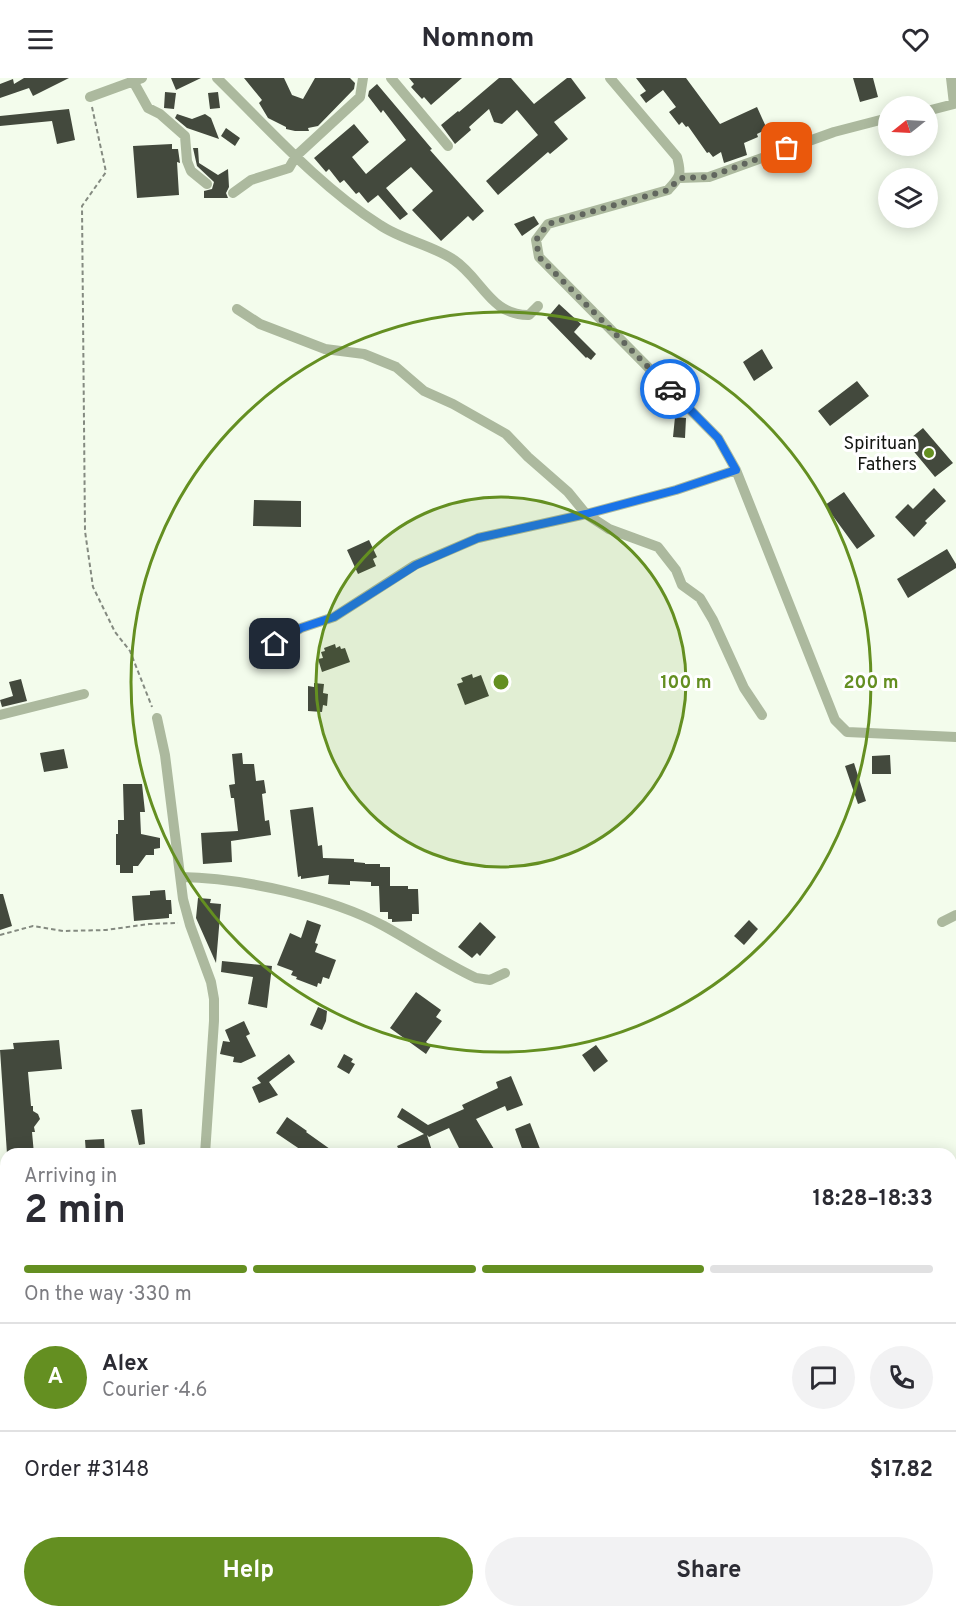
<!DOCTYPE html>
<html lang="en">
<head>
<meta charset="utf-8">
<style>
	body { margin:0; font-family:Overpass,sans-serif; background:#f2f2f3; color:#2b2b33; height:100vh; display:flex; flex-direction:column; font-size:22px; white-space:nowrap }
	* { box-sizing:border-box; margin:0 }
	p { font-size:20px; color:#7c7c81 }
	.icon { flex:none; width:33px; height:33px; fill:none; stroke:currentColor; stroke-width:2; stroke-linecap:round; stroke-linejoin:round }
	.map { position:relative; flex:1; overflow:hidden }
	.side { position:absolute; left:0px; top:1070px; width:957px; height:470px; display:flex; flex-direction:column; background:#fff; border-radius:18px 18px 0 0; box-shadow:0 3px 15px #0003 }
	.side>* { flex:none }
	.needle { width:39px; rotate:252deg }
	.tools { position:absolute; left:878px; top:18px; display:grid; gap:12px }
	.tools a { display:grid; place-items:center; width:60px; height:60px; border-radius:50%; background:#fff; box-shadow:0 3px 15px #0003; font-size:30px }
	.pin { position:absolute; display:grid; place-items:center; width:51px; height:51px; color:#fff; margin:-26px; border-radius:12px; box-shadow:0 3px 9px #0006 }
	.courier { position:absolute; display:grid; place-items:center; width:60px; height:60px; margin:-30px; border:4px solid #1a73e8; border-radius:50%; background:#fff; color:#222; box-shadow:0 2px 8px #0007 }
	.summary em { font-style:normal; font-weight:700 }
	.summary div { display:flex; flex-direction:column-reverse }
	.summary { display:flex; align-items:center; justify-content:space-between; height:102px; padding:0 24px }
	h1 { font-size:39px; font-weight:700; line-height:45px }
	.bar { display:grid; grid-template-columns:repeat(4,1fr); gap:9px 6px; align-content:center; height:72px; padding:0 24px }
	.bar i { height:8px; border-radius:4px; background:#e1e1e2 }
	.bar .active { background:#648f21 }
	.bar p { grid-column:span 4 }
	.line { display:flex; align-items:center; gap:15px; padding:0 24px; border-top:2px solid #e1e1e2 }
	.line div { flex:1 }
	.round { display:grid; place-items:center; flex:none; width:63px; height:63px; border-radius:32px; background:#f2f2f3 }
	.button { display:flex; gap:12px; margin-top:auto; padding:12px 24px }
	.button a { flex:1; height:69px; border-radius:36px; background:#648f21; color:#fff; font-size:24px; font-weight:700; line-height:69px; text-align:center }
	.button a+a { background:#f2f2f3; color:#2b2b33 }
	header { display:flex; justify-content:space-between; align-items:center; height:78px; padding:0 24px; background:#fff; font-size:27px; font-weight:700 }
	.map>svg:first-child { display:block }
	.building { fill:#43493d }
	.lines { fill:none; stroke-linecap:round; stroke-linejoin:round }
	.path { stroke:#848a80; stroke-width:2; stroke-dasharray:4.5 3; stroke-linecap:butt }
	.service { stroke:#acb99e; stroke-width:5 }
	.minor { stroke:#acb99e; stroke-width:10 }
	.done { stroke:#61665e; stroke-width:6; stroke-dasharray:0 10.8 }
	.route { stroke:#1a73e8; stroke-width:8 }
	.ring { fill:none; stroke:#648f21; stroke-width:3 }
	.poi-dot { fill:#648f21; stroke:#fff; stroke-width:2 }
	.labels { text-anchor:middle; stroke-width:6; stroke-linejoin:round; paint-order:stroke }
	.poi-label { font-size:18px; fill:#131611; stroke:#fff; text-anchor:end }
	.centre { fill:#648f21; stroke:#fff; stroke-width:3 }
	.ring-label { font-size:18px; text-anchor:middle; font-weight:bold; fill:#648f21; stroke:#fff; stroke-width:6; stroke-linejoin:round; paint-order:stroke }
</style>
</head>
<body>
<header><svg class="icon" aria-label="menu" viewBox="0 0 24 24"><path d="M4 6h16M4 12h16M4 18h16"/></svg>Nomnom<svg class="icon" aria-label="heart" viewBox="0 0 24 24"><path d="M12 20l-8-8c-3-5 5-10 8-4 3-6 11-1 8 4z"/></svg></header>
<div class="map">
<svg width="956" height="1538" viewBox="0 0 956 1538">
	<rect width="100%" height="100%" fill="#f3fcec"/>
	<path class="building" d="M24,0H69L33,18L29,10L0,20V6L13,1L14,6Z
		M171,0H201L176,12Z
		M244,0H284L292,17L303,21L315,0H350L355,5L354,11L318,48L308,50L309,53H295L286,51V49L268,40L259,25L262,22Z
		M409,0H462L431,27L424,19L422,21L411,9L414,6Z
		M499,0H511L534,26L567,0H571L586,20L554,44L568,61L550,76L548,74L498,117L486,103L538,57L517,32L502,46L494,44L489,31L469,49L471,52L455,66L441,47L458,33L459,34Z
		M636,0H686L720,46L757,29L767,51L757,56L758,59L744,65L747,77L724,85L721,74L713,79L709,74L707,75L688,48L686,49L682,44L679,47L669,34L676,29L663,12L646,25L640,17L646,13Z
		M853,0H873L878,19L860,24Z
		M377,6L432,71L430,72L484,133L473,143L468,138L441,163L412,132L433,113L411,89L386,110L408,136L400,142L378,117L368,125L359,114L356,116L344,102L340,105L329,91L326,94L314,80L354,46L369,64L352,79L366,96L406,62L383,32L381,35L368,18L369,13Z
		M165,14L176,15L174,31L164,30Z
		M218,14L220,30L210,31L208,15Z
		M69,31L75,62L57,66L52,43L0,48V38Z
		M177,36L192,41L205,36L211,40L219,61L187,50L175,40Z
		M226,50L240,60L235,68L221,58Z
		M172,66V71H178L180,85L177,84L179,117L137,120L133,68Z
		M193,70H198L199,85L218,97L228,91L229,109L226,115L228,120H204V113L212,111L214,104L197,88Z
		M534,138L539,146L522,158L514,146Z
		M559,226L581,246L574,254L596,276L591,282L587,279L586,280L547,240Z
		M762,271L773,290L754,303L743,284Z
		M857,303L869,318L830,348L818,333Z
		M675,339L686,340L685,360L673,359Z
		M923,350L953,385L935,399L906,364Z
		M934,410L946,423L925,443L927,445L914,459L895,439L908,426L913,431Z
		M844,414L875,458L857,471L825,427Z
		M254,422L301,423V449L253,448Z
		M369,462L377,479L373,481L376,488L358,496L347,472Z
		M947,471L956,486V490L908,520L897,501Z
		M335,566L336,570L340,568L341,571L345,570L350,584L322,594L318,581L323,580L321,574L325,573L324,570Z
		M472,596L473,600L481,597L489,618L465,627L457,606L463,604L461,600Z
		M21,601L27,623L2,629L0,622L13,618L9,604Z
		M314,605L324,606L323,615L328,616L327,628L323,627L322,634L308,633V608L314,609Z
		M64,671L68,690L44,694L40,675Z
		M242,675L243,686H254L256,703L264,702L266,715L262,716L265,743L269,742L271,757L231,763L232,784L203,786L201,755L238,753L234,720H231L229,707L235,706L232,676Z
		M890,677L891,696H872V678Z
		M854,685L866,723L858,726L845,688Z
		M123,706H142L145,734H140L141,756L160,760V770L154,771V777H146L138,788H133V795H120V787H116V756H118V742H124Z
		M313,729L318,768L322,767L323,780L354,781V784L365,785V786H380V789H390V808H408V811H418L419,836H412V843L392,844V841H388V834H380L379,808H371V804L350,803V807L328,806L329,797L301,801V798L298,799L290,732Z
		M165,812L166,822H171L172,836H169V840L134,843L132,818L150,817V813Z
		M0,816H3L12,848L0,852Z
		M198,820L211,821L210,825L221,826L216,885L196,840Z
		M307,842L321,847L315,865L318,866L315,874L336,882L329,901L323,899L321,906L318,905L317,909L296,901L297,899L291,897L293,893L277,887L290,855L301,860Z
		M749,842L758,851L744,867L734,858Z
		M480,844L496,859L480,878L477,875L472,880L458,869Z
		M222,883L272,888L267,930L248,926L253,899L221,894Z
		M416,914L441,932L436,939L442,943L426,964L431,968L426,976L390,950Z
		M318,929L327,933L326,943L322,952L310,947Z
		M244,943L250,956L246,958L256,978L241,985L233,984L234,979L220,976L223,963L230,964L225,952Z
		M59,962L62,991L28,994L31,1028H33V1033L38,1036L40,1041L34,1049L35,1054H32L34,1076H7L0,972L14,971L13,965Z
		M596,967L608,983L594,994L582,977Z
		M289,976L295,984L269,1004L278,1017L259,1025L252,1009L261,1005L257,1000Z
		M344,976L353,981L351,984L355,986L349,996L337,989Z
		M511,998L523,1027L507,1033L505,1028L476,1041L497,1076H462L449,1050L429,1059L427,1057L433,1076H401L397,1068L424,1056L397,1039L402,1030L428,1047L464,1031L462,1027L498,1010L496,1004Z
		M142,1031L145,1066L139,1067L131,1032Z
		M287,1039L307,1053L306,1054L337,1076H307L276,1055Z
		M530,1045L542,1076H524L515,1051Z
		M104,1061L105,1076H86L85,1062Z"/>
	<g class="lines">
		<path class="path" d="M92,29L106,94L82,128L85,453L93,509L115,554L130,573L152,629
			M0,857L33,848L63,853L106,852L149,846L178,845"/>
		<path class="service" d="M228,1533L230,1538
			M544,1538L545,1533"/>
		<path class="minor" d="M217,0C269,51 318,107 380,147C402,162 432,167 454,182C482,201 491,238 529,237L538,228
			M391,0L448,68
			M610,0L677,79C682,97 680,99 668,112L548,146L536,162L539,179L718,360L736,392L835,642L847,654L956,659
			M133,3L148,30L160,36L185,58L187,83L191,93L207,106
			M90,19L142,0
			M927,33L954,26L951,0
			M679,100L709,99L834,54L888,40
			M233,115L251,102L289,90L296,78L360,19L363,0
			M237,231L260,246L325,271L364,276L396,289L424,313L453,326L506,356L528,379L568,414L586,436L609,451L658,469L676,492L682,507L700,520L713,542L744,610L762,637
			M275,566L301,550L334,539L415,487L478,460L586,436L676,412L736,392
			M0,637L84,616
			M157,640L165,677L183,821L190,847L211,904L214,921V943L205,1076
			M181,799C242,800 330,819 384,848C415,865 444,885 476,900L490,902L505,895
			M942,844L956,837
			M0,1136H6
			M0,1259C4,1279 5,1301 3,1322H0
			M951,1451H956
			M0,1528L6,1526
			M742,1538L744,1533
			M890,1538L891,1533
			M933,1538V1533"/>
	</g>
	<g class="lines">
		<path class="done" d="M670,311L539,179L536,162L548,146L668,112L680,100L709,99L787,70"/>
		<path class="route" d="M275,566L301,550L334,539L416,487L478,460L586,436L676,412L736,392L718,360L670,311"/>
	</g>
	<circle cx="501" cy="604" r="185" fill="#648f21" fill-opacity=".12"/>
	<g class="ring">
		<circle cx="501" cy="604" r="185"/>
		<circle cx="501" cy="604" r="370"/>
	</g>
	<circle class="poi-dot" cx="929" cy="375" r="6"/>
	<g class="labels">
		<g class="poi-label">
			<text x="917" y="371">Spirituan<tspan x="917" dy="21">Fathers</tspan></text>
		</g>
	</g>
	<circle cx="501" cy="604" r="9" class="centre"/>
	<g class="ring-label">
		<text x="686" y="610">100 m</text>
		<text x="871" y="610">200 m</text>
	</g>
</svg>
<div class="tools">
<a><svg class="needle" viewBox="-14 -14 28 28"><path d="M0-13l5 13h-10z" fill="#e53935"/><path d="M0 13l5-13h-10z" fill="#7c7c81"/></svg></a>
<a><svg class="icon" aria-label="layers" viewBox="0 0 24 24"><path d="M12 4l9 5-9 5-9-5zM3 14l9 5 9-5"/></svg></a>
</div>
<div class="pin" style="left:787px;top:70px;background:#ea580c"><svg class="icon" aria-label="bag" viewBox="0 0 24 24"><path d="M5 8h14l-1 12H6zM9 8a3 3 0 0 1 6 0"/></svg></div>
<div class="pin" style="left:275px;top:566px;background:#1f2937"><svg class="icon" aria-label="home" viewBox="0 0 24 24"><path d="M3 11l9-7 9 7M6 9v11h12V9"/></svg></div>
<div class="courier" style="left:670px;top:311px"><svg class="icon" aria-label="car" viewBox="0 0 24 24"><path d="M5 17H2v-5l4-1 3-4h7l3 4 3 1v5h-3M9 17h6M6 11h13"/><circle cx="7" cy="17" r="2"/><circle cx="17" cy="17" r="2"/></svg></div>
<section class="side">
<div class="summary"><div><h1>2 min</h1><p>Arriving in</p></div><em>18:28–18:33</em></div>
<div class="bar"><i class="active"></i><i class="active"></i><i class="active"></i><i></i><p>On the way · 330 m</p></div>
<div class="line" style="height:108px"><b class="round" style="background:#648f21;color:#fff">A</b><div><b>Alex</b><p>Courier · 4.6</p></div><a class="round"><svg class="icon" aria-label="chat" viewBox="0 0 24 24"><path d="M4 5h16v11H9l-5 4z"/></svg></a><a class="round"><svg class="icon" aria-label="phone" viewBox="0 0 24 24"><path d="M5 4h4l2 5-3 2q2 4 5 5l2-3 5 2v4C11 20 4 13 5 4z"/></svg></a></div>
<div class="line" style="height:78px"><div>Order #3148</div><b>$17.82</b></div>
<div class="button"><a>Help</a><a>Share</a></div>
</section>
</div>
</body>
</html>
